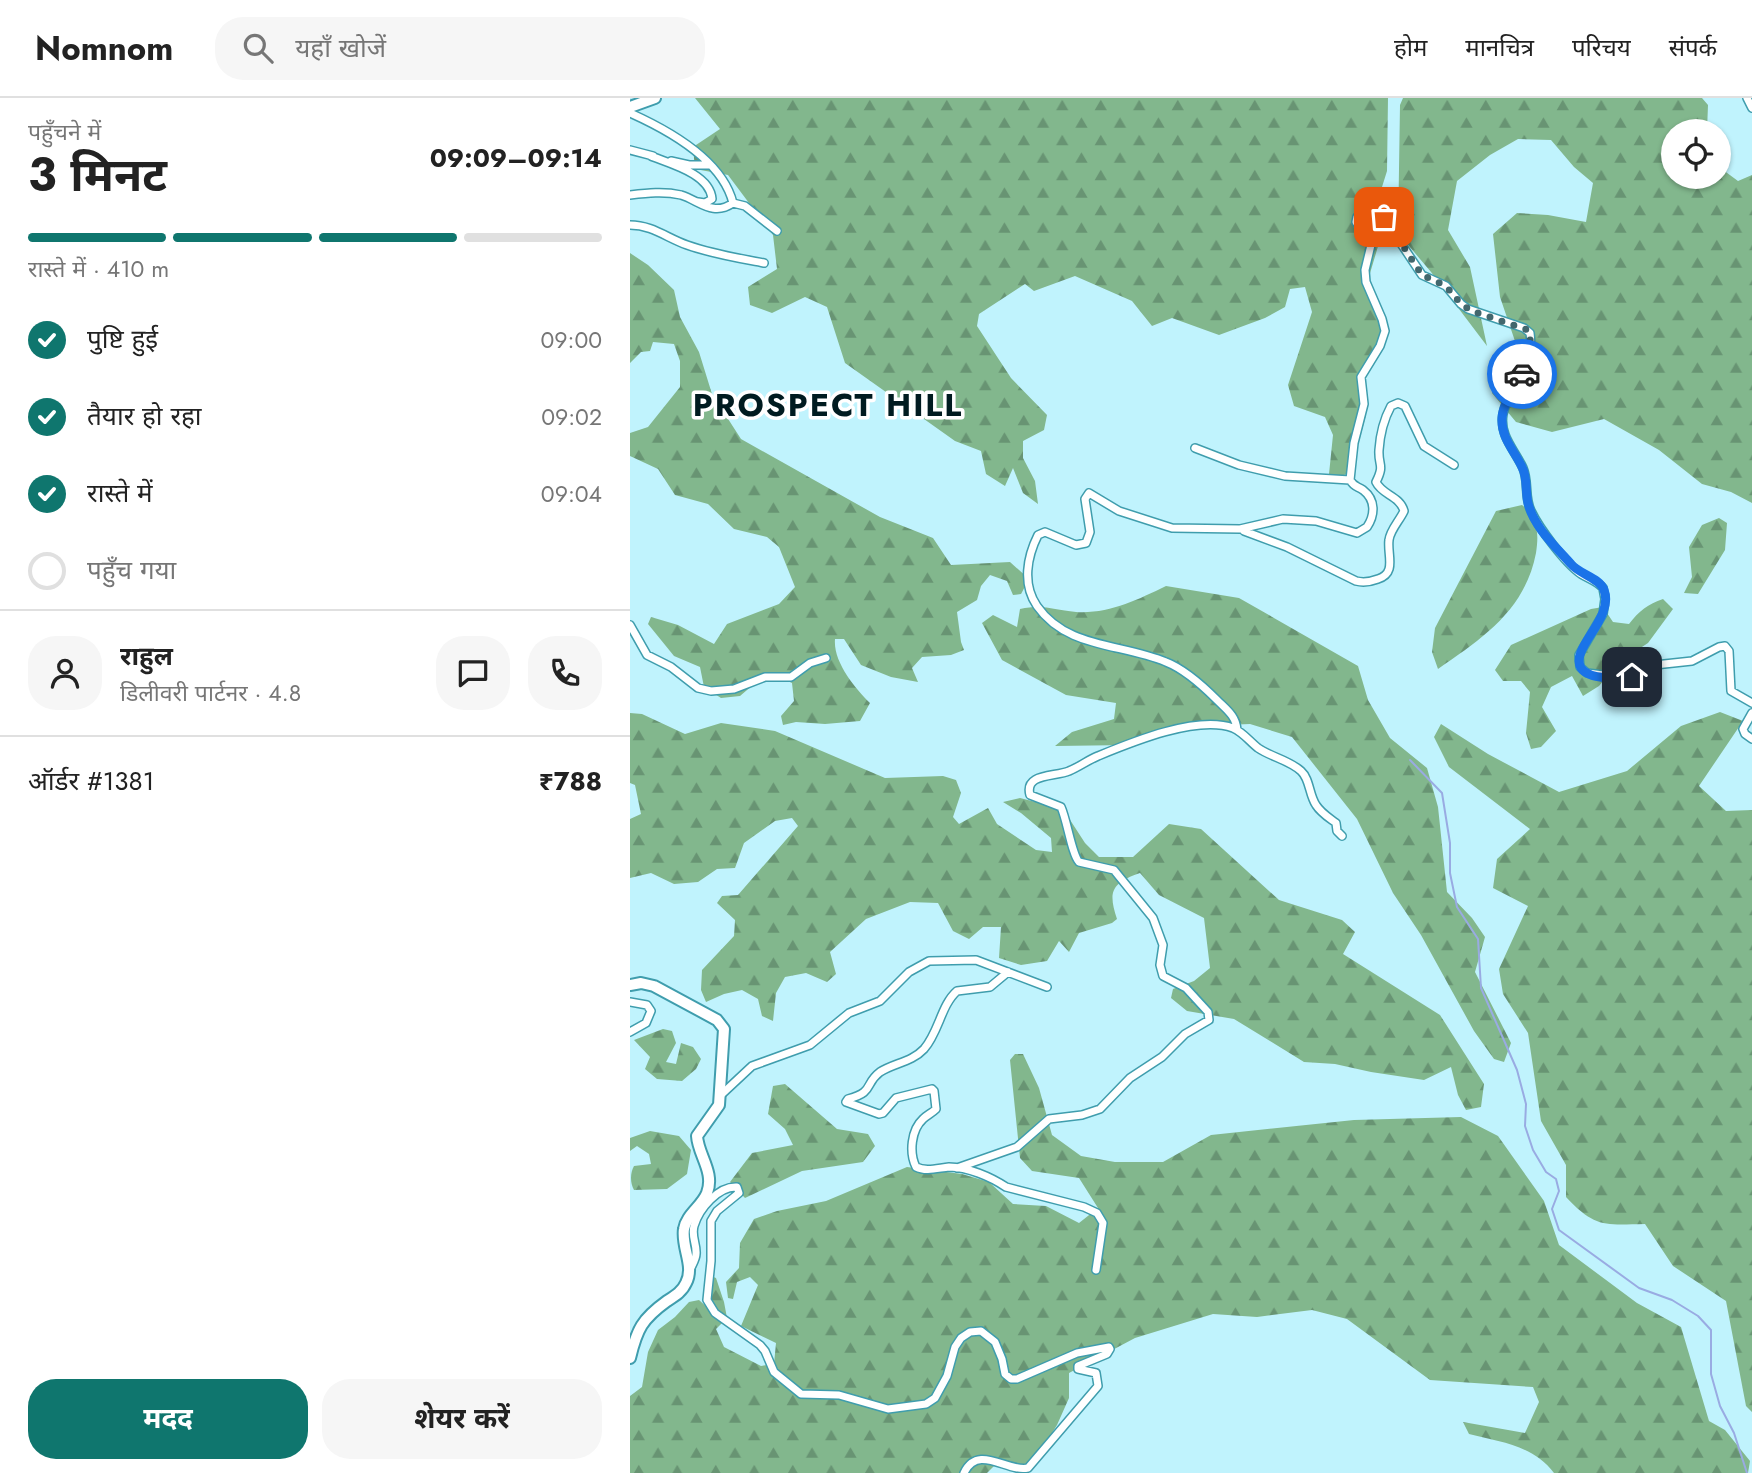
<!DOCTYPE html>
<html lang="hi">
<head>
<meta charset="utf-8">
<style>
	body { margin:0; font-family:Jost,"Noto Sans Devanagari",sans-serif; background:#f6f6f6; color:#222; height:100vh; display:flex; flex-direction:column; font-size:26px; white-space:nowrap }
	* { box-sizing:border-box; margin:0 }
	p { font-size:23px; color:#767676 }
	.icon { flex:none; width:38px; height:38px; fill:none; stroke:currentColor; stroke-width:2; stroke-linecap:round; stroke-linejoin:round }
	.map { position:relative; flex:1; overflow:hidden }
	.panel { display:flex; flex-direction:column; background:#fff; width:630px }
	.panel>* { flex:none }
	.controls { position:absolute; left:1031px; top:21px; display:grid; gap:14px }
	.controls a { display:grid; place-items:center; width:70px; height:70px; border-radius:50%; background:#fff; box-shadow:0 2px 5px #0004; font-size:35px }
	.pin { position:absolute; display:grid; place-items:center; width:60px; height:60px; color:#fff; margin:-30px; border-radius:14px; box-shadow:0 4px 10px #0006 }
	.courier { position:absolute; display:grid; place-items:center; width:70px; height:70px; margin:-35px; border:5px solid #1a73e8; border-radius:50%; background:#fff; color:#222; box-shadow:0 2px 9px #0007 }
	.overview em { font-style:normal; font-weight:700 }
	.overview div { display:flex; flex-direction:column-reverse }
	.overview { display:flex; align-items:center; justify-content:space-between; height:119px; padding:0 28px }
	h1 { font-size:46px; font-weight:700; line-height:52px }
	.bar { display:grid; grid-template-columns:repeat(4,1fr); gap:10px 7px; align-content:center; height:84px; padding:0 28px }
	.bar i { height:9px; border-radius:5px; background:#e0e0e0 }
	.bar .active { background:#0f766e }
	.bar p { grid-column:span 4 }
	.line { display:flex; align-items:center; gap:18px; padding:0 28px; border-top:2px solid #e0e0e0 }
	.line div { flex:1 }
	.round { display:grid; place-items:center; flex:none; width:74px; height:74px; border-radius:28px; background:#f6f6f6 }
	ol { padding:0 28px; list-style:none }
	li { display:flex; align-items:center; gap:21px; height:77px }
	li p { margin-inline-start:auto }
	li .icon { padding:7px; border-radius:50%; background:#0f766e; color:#fff; stroke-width:4 }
	li:last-child { color:#767676 }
	li i { width:38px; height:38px; border:4px solid #e0e0e0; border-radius:50% }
	.primary-button { display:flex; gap:14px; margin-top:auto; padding:14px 28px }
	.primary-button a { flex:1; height:80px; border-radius:28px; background:#0f766e; color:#fff; font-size:28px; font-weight:700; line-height:80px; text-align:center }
	.primary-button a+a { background:#f6f6f6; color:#222 }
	header { display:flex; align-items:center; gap:42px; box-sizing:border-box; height:98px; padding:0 35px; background:#fff; border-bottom:2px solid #e0e0e0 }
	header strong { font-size:33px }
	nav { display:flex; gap:38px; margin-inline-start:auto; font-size:24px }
	.search { width:490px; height:63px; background:#f6f6f6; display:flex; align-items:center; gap:18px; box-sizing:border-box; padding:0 24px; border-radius:28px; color:#767676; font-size:26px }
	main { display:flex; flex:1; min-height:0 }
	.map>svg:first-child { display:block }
	.forest { fill:url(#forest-firs) }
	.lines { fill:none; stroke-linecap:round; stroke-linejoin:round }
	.stream { stroke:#99abe2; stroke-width:2 }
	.minor-casing { stroke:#3f9dad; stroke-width:10 }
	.highway-casing { stroke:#3f9dad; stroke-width:14 }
	.minor { stroke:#fff; stroke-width:7 }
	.highway { stroke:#fff; stroke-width:10 }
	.done { stroke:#43676d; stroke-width:7; stroke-dasharray:0 12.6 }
	.route { stroke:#1a73e8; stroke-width:9 }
	.labels { text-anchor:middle; stroke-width:7; stroke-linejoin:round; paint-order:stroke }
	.district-label { font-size:32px; font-weight:bold; letter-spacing:2px; fill:#001b20; stroke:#fff }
</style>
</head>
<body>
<header>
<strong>Nomnom</strong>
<div class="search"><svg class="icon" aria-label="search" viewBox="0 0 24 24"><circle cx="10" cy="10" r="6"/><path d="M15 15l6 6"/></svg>यहाँ खोजें</div>
<nav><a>होम</a><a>मानचित्र</a><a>परिचय</a><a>संपर्क</a></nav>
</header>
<main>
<section class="panel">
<div class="overview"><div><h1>3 मिनट</h1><p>पहुँचने में</p></div><em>09:09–09:14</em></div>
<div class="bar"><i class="active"></i><i class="active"></i><i class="active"></i><i></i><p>रास्ते में · 410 m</p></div>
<ol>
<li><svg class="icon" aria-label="check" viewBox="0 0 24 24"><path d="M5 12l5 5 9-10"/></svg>पुष्टि हुई<p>09:00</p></li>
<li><svg class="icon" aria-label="check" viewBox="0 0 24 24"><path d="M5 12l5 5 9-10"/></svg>तैयार हो रहा<p>09:02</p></li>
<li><svg class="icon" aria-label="check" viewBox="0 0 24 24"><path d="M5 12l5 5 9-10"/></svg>रास्ते में<p>09:04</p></li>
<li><i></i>पहुँच गया</li>
</ol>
<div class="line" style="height:126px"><a class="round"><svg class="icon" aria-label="person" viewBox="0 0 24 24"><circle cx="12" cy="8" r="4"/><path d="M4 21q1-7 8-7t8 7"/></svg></a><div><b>राहुल</b><p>डिलीवरी पार्टनर · 4.8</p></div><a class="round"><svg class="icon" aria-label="chat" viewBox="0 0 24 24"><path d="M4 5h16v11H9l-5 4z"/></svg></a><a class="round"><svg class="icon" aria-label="phone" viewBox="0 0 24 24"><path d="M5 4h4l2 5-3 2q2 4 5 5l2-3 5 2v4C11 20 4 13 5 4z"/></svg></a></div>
<div class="line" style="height:91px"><div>ऑर्डर #1381</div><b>₹788</b></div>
<div class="primary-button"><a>मदद</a><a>शेयर करें</a></div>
</section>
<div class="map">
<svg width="1122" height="1375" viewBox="0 0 1122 1375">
	<defs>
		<pattern id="forest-firs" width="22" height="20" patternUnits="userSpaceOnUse" patternTransform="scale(1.75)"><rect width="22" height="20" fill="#82b78d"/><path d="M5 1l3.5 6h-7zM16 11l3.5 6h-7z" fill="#689473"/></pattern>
	</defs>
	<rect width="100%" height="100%" fill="#c0f3fd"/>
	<path class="forest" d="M65,0H758L757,73L752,89L738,99L749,145L738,182L747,198L753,235L733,286L736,317L721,373L706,382L699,376L703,337L695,319L664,308L658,287L682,214L675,189L660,191L655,209L635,220L589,237L542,220L522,228L502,203L445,178L404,193L395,186L349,216L347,228L381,280L417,317L414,332L393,343V360L405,383L408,406L393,395L383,370L375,388L356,376L351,353L325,343L215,265L197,209L175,199L142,215L120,207L118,189L147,171L143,137L98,77L65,71L63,49L90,31Z
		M773,0H1072L1078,7L1077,33H1043V79H1088L1089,69L1108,83L1122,77V405L1101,394L1072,386L1029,352L974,321L922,334L886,324L862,295L887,249L870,199L863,136L887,115L918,117L956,124L963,85L944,69L921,42L888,41L860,57L827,83L818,132L840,169L857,248L801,174L768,135L770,7Z
		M0,155L18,167L44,192L50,219L69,254L82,296L111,341L250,419L303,440L321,467L380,464L399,481L391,496L383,497L377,483L360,477L351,488L347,502L327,514L331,544L334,552L321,557L292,559L282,570L288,584L261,579L231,567L214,541H205C203,564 225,590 240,605L230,623L195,626L166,624L153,627L151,618L164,603L162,585L138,574L110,598L91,600L74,589L70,569L44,558L18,526L21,519L48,527L84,546L97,526L149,506L165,489L149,449L137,439L104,431L78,406L45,397L28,371L0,358V335L18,329L50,289V263L44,246L23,244L20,253L11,254L0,265Z
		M892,407C908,420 909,436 906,455C895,512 853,540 808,571L802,554L805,530L866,413Z
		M1089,420L1097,425L1095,452L1068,496L1054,495L1062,479L1059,449L1072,427Z
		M536,488L609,500L728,568L738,602L760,640L797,670L808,709L817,794L842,820L855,839L845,874L881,945L874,964L864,961L844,933L791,837L763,795L727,721L662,639L620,626L572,628L499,647L425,648L442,634L484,621L486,605L436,597L372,562L352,525L363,517L387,529L390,511C414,506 423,512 446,514C479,516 507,502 536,488Z
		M1033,501L1043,511L1018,545L989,564L969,588L953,598L942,578L921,589L912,609L926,633L911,649L901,651L896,635L900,594L891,583H873L865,572L881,547L961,511L973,509L983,524L999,526C1009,513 1018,506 1033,501Z
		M1090,614L1113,623L1069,688L1096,713L1122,712V1314L1116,1308L1096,1203L1043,1168L1015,1126C975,1127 965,1130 936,1099V1067L911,1023L898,935L873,896L869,871L898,808L863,790L867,761L900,731L819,669L804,639L811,626L858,656L929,694L997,673L1051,628Z
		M0,615L12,616L55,636L91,625L145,633L255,680L313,678L326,682L331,695L323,719L329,726L358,710L367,726L406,752L422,754L421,740L391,715L373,704L390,700L433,711L455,745L469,759H503L539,726L571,731L649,802L712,822L725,834L713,856L810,917L854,986L851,1009L836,1012L828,997L821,969L794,982L741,974L705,966L674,964L604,921L557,913L541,900L543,891L564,883L580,870L574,820L529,797L510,775C481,785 478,794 487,821L482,825L449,835L439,854L429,843L417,863L391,867L369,860L371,829H353L339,841L323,833L308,805L280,804L236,821L200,854L206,876L197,884L176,875L155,879L146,895L143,923L132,918L128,901L112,892L94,896L76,904L71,892L72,872L104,838L105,822L87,805L92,798L108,797L168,728L162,720L145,723L114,745L105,770L87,771L68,784L44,786L21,775L0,780V721L11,716L5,687L0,685Z
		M33,931L42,933L46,945L36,964L46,966L51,945L63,949L71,961L66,971L52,983L27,981L15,971L20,959L4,942Z
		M385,956H393L409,990L422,1037L451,1058L485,1064H533L581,1037L724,1022L831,1019L868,1038L914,1103L929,1147L1007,1205L1051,1229L1079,1323L1095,1332L1120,1363L1118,1375H924C903,1347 870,1344 839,1336L833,1324L895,1335L909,1304L903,1289L800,1282L717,1221L682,1212L627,1219L583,1216L505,1240L439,1275V1300L427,1327L397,1375H389L365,1367L357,1375H0V1298L12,1289L18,1254L28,1232L45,1219L59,1204L69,1202L80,1212L77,1195L81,1178L86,1180L94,1204L97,1220L86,1231L94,1249L131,1268L144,1266L146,1245L111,1228L128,1187L120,1179L107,1184L103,1201L98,1200L96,1184L109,1170L110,1145L124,1121L147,1113L196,1103L277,1069L332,1076L359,1084L383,1106L416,1108L449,1125L468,1110L449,1080L402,1073L390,1060L380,962Z
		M155,986L207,1031L238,1036L245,1048L233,1064L172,1073L115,1100L100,1084L122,1055L163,1047L155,1031L138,1016L143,988Z
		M20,1033L49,1038L61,1052L57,1076L37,1091L4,1092C0,1085 0,1075 4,1068L21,1066L19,1056L7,1048L0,1053V1040Z"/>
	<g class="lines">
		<path class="stream" d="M780,662L812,695L820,745V775L827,809L848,841L851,890L887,972L896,1006L895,1028L903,1052L916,1074L926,1081L929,1093L922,1111L929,1132L1009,1190L1042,1202L1068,1218L1081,1232V1276L1090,1308L1104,1335L1117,1375"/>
		<defs>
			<path id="minor" d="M1117,0L1122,10
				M0,15C38,32 92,61 103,105C83,119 70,103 51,97C34,93 17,95 0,97
				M0,52L23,58
				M21,58C41,66 80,76 82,101L75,105L68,104
				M41,63L59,67H80
				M103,105L115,108L147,133
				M0,127C22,127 37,140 57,147C82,156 108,160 134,165
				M565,350L609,367L655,378L720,382
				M614,433L657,449L726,483C734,485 740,484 748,481C767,475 757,457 759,442C760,432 770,422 774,413C770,398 752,397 746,384C755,366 748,368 749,352C750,337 754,321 761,308L768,305L775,308L794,348L824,367
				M0,527L17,557L41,569L68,590L81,593L104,591L135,579H161L180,565L196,560
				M1122,615L1113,631L1115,636L1122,641
				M607,632C606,618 597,612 587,602C573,588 554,571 536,564C491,545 437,551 407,508C392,486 397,459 408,437L415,434L446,447L456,445L460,434L455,401L459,395L489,413L542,430L610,431L653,421L686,423L727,435L737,429C745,417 746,402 733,392C727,388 724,389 720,382L724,345L734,306L731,279L750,248L755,233L752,221L736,184L735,172L741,147L726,124L727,119L740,109L752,117L792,177L816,188L831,206L838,211L894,230L900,235C905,267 878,289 873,316C869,338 885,352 893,370C899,384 894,399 901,413C909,430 935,465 951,476C959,481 967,483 973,490L975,501L973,516L949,557L950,569L957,575L998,580L1025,567L1062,563L1089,549L1095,548L1099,553L1101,593L1122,605
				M378,874L360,889L327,893C311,907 309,934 294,951C282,964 264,965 250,974C234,986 245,994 218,1001L216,1004L249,1016L253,1015L266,1000L302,991L304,993L306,1011C302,1015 297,1017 293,1021C281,1032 279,1055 286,1069C296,1074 308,1070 319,1069C338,1069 361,1079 376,1089L454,1109L467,1115L473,1125L466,1172
				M0,904L17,907L21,913L16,925L0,934
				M92,996L122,968L180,947L219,915L250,903L279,874L299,863L346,862L417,889
				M327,1070L387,1049L419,1021L452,1017L470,1011L500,980L532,959L555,936L579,922L578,914L556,890L533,878L530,867L533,847L523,820L484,772L449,764C442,757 437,722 431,709L400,697C394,675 425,679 439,673C449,669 458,662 468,658C502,644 567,617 603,630C614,635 619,643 628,650C641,659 659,662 671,673C680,681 679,697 686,707C691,715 698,719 706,725L707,733L712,738
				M60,1172C62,1167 66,1161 66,1156C67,1146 61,1139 64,1128C69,1111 88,1088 107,1089L109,1095L87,1113L81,1123V1163L77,1202L85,1215L130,1247L135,1253L144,1274L171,1296L209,1297L258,1311L296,1306L305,1300L317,1278L325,1249L331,1240L340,1234L351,1233L365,1244L372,1261L375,1276L381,1281H387L447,1255L479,1249L480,1251L477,1256L448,1268V1271L466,1275L468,1288L398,1370C378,1375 348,1345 334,1375"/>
			<path id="highway" d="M0,9L25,0
				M0,887L11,885L24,888L87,922L94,931L89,1007L67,1038C68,1057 85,1074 77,1095C72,1108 56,1117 54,1131C51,1149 65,1168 56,1185C52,1194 45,1198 37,1203C12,1221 7,1231 0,1260"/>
		</defs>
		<use href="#minor" class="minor-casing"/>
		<use href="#highway" class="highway-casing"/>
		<use href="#minor" class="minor"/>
		<use href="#highway" class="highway"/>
	</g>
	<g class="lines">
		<path class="done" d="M754,119L792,177L816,188L831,206L842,213L898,232L901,246L892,276"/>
		<path class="route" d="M892,276C886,291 873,304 872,320C871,340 884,352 892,369C898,380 895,393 898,405C904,429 925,448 941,466C949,476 970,480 974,492C985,520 939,551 951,570C959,582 990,581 1002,579"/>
	</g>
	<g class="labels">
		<g class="district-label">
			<text x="198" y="318">PROSPECT HILL</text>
		</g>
	</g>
</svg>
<div class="controls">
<a><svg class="icon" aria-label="locate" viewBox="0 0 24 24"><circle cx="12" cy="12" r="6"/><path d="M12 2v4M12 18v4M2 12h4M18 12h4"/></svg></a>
</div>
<div class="pin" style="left:754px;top:119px;background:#ea580c"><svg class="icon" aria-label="bag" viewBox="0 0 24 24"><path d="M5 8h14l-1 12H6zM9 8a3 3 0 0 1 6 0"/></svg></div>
<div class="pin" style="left:1002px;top:579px;background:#1f2937"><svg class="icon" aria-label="home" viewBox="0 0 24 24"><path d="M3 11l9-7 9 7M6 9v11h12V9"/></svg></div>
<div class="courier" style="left:892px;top:276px"><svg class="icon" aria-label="car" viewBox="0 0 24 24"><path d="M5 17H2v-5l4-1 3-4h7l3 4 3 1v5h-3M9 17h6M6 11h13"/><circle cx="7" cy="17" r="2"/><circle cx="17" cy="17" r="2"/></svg></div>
</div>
</main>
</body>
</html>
